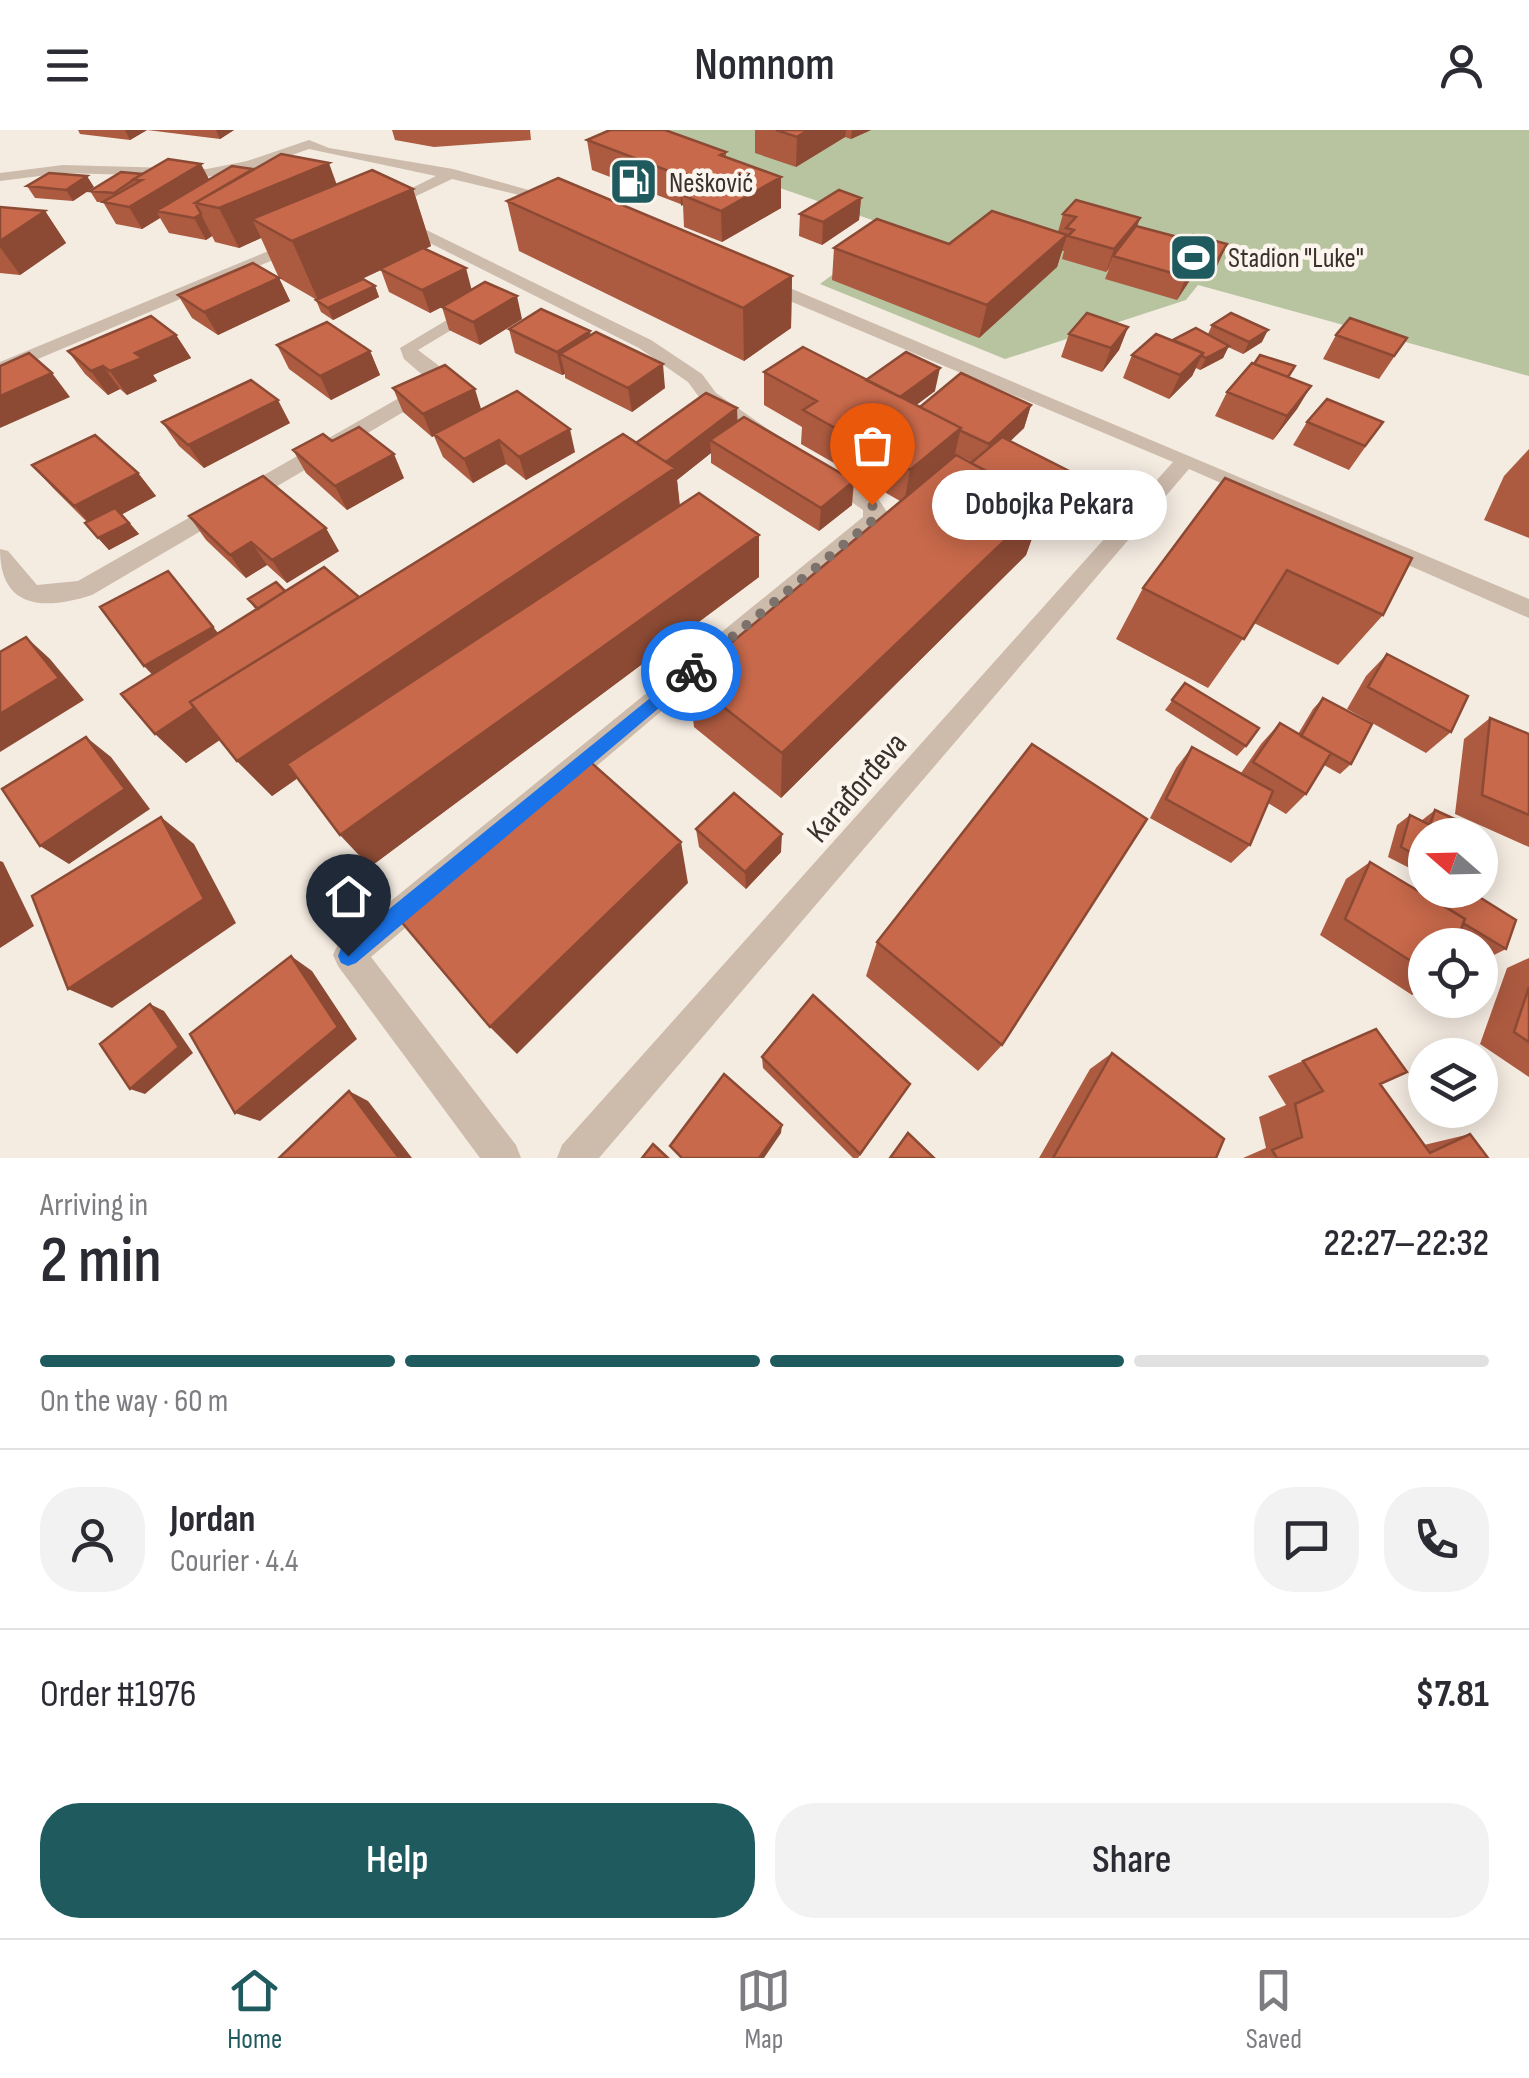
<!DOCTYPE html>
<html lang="en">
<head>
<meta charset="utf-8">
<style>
	body { margin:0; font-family:"Sofia Sans Condensed",sans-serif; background:#f2f2f3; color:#2b2b33; height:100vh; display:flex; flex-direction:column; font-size:38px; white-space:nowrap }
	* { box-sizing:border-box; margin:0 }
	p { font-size:32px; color:#7c7c81 }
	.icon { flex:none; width:55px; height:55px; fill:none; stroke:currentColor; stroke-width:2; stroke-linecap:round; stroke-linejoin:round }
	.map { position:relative; height:1028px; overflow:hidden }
	.sheet { display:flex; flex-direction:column; background:#fff; flex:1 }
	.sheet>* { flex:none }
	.needle { width:65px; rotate:290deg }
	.controls { position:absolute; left:1408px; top:688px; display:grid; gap:20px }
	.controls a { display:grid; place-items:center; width:90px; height:90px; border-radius:50%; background:#fff; box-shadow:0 5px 25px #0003; font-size:50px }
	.pin { position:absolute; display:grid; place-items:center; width:85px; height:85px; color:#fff; margin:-102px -42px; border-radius:50% 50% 50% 0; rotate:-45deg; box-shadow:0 0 10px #0007 }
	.pin .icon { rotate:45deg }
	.courier { position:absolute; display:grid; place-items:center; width:100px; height:100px; margin:-50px; border:8px solid #1a73e8; border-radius:50%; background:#fff; color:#222; box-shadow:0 2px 12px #0007 }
	.bubble { position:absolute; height:70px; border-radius:35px; background:#fff; box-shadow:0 5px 25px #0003; font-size:32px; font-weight:600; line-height:70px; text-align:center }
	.headline em { font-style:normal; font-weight:600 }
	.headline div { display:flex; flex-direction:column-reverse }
	.headline { display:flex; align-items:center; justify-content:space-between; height:170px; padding:0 40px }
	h1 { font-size:65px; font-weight:600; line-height:75px }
	.bar { display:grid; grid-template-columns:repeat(4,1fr); gap:15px 10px; align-content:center; height:120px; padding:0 40px }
	.bar i { height:12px; border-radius:8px; background:#e1e1e2 }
	.bar .selected { background:#1f5a5e }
	.bar p { grid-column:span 4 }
	.line { display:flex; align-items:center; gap:25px; padding:0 40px; border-top:2px solid #e1e1e2 }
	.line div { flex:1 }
	.round { display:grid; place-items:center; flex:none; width:105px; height:105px; border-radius:40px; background:#f2f2f3 }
	.action { display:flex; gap:20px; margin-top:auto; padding:20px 40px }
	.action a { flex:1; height:115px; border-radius:40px; background:#1f5a5e; color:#fff; font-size:40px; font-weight:600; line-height:115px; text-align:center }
	.action a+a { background:#f2f2f3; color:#2b2b33 }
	header { display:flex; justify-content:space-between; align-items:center; height:130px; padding:0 40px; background:#fff; font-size:45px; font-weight:600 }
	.tabs { display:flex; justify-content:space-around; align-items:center; height:140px; border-top:2px solid #e1e1e2; background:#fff; font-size:28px; color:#7c7c81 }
	.tabs a { display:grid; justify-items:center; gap:5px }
	.tabs .selected { color:#1f5a5e }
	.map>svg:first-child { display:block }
	.green { fill:#b8c4a0 }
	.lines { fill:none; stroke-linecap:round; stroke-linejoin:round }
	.minor { fill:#cdbbac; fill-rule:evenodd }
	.wall { fill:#ac5a40; fill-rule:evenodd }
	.shaded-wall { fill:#8c4a34 }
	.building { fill:#c8694b; stroke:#8c4a34; stroke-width:2.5 }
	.route { fill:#1a73e8 }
	.done { stroke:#7c716b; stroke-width:10; stroke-dasharray:0 18 }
	.labels { text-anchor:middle; stroke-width:9; stroke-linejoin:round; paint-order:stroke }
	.far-poi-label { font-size:28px; fill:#3b302b; stroke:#fbf5ee; text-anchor:start }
	.street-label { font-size:32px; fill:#3b302b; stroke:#fbf5ee }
</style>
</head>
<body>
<header><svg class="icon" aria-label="menu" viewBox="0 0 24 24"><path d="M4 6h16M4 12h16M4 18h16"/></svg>Nomnom<svg class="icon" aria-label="person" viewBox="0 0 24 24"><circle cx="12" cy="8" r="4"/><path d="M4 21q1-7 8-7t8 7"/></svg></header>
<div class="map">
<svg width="1529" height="1028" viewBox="0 0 1529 1028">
	<rect width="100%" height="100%" fill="#f4ebe1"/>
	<path class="green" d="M613,0H1529V246L1198,155L1186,170L1005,229L820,154L895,98Z"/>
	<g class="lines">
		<path class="minor" d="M309,10L329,18L453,39L568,71L561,75L452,49L387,80L380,76L382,73L436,46L309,19L255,38L207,47L63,43L0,51V43L63,35L207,39L247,31Z
			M394,89H404L651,210L702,244L716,263L778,306L775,311H761L702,271L688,252L639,218L394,95Z
			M300,108L308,113L306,116L0,245V232Z
			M754,148H766L1529,469V488L1189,339L599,1028H557L562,1015L1173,332L754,156Z
			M477,172L483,173V181L418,220L438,235L445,248L434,264L92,465C45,480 0,480 0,419L8,421L37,455L78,451L420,256L426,248L404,229L400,218Z
			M827,338L879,370L887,382L880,396L371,827L516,1015L521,1028H480L338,836L333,825L338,814L863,387V380L820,350L816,345L820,340Z"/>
	</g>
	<path class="wall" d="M78,0H147L130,10L80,4Z
		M147,0H234L220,9Z
		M392,0H530L531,10L434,17L395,10Z
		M755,0H871L851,9L845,7L796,37L755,23Z
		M587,10L726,22V27L781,78L722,112L684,97L683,75L592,40Z
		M121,42L209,49L413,59L431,116L425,119L472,160L522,189L480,215L449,200L442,177L430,183L389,162L381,140L359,150L375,156L379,167L333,190L321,182L316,170H317L279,148L261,108L239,118L215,112L212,106L206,110L169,103L160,88L142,99L116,94L103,72H97L90,61Z
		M27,56L94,57L73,71L35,68Z
		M861,68L859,90L822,115L799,106L800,84Z
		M507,71L792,146L791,198L744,231L519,121Z
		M0,77L45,81L66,113L20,145L0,143Z
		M1063,84L1140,88L1137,96L1189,110L1227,114L1217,136L1208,151L1192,147L1177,170L1105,149L1109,139L1106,142L1062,129L1064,121H1062L1057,137L979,208L832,150L834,118L949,114L1058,102Z
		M279,148L290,171L218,205L192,188L178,165Z
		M1212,195L1262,212L1243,224L1228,217L1223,228L1200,240L1196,238L1192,246L1169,269L1123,248L1132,225L1173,211L1208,204Z
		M1128,197L1119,220L1102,242L1061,227L1069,204Z
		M509,199L590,206L665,258L632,282L565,248V244L562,245L515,223Z
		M176,205L191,228L153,245L157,251L127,265L120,259L108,265L85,244L68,221Z
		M1336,205L1407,208L1379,249L1323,229Z
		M277,215L370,221L380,245L331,270L289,239Z
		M764,242L866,250L935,261L916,275L920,277L1031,275L1024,298L1010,311L1070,370L1040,399L1036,397L1026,425L781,668L694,597L688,549L900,371L801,314L802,297L764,275ZM955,324L972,332L955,326Z
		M1288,247L1311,256L1297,279L1273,310L1215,286L1227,262Z
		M393,258L482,279L575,322L526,350L506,334L473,353L443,327L434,306L432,307L403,282Z
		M737,278V291L852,375L819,401L711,333V323L677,350L680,376L759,447L370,737L298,648L272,666L237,631L220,610L186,633L152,545L256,480L248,469L285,461L359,467L636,313Z
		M162,292L290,293L204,338L179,316Z
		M1307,292H1383L1349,340L1293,315Z
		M332,311L404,348L347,380L306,343L293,320Z
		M1529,319V408L1484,390L1504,346Z
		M32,335L138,343L156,366L122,384L139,404L109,420L85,393L87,392L53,358Z
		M1225,348L1383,485L1338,535L1254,493L1208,558L1116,509L1143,458Z
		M189,386L339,421L287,453L267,435L246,448L206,410Z
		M1387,524L1451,602L1426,623L1347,579L1366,546Z
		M1185,553L1246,616L1237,626L1165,580Z
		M1323,568L1351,634L1340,644L1324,635L1306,664L1286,684L1268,673L1250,715L1231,733L1150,688L1176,638L1192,617L1241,643L1261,614L1280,593L1298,604L1313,579Z
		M1490,588L1529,604V717L1455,684L1464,609Z
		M1435,680L1474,698L1425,705V746L1388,727L1397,695L1410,685L1421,691Z
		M696,699L781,722L746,759L699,717Z
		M1370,732L1419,762L1425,750V760H1468L1506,819L1490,827L1480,821V815H1471L1458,807L1425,815V859L1412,865L1320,805L1346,749Z
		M877,812L1002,915L978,941L866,846Z
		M1529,828V947L1480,914L1507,838Z
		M1376,899L1380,954L1424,1015L1470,1004L1488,1028H1243L1266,1018L1259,987L1286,975L1268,946Z
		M1112,923L1216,1028H1039L1090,939Z
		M762,927L910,954L858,1028H853L763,938Z"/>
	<path class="shaded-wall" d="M125,0H147L130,10Z
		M216,0H234L220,9Z
		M808,0H846L845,7L796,37L797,7Z
		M852,0H871L851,9Z
		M329,33L343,72L252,89L261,108L239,118L219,78Z
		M201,34L212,55L156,81L160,88L142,99L129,77Z
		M684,43L685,66L682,65L683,75L681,76L679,45Z
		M87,46L94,57L73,71L66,60Z
		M781,47V78L722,112L721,81Z
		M413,59L431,116L318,170L292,111Z
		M861,68L859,90L822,115L823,92Z
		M45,81L66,113L20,145L0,117V111Z
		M201,84L212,106L206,110L194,88Z
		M1140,88L1132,110L1113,126L1106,142L1114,119Z
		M1067,105L1057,137L979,208L987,175Z
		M1227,114L1217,136L1208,151L1218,129Z
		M1201,124L1192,147L1177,170L1186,147Z
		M466,138L472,161L430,183L422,160Z
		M792,146L791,198L744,231L743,178Z
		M279,148L290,171L218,205L204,182Z
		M375,156L379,167L333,190L328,178Z
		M517,166L522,189L480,215L473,192Z
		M1128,197L1119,220L1102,242L1111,218Z
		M1268,200L1262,212L1243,224L1249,212Z
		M590,201L594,224H560L565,244L562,245L557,222Z
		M176,205L191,228L153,245L157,251L127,265L110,241L135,223Z
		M1229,216L1223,228L1200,240L1206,228Z
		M370,221L380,245L331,270L320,246Z
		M1203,223L1192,246L1169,269L1180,245Z
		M663,234L665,258L632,282L628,258Z
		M103,236L120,259L108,265L91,241Z
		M940,238L935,261L894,292L898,269Z
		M52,243L70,267L0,298V266Z
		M1311,256L1297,279L1273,310L1287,286Z
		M475,259L482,282L432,307L423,284Z
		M278,270L290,293L204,338L188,315Z
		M1031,275L1024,298L983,338L989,314Z
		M737,278L738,302L710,310L711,323L677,350L680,380L272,666L237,631L661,336Z
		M961,298L953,332L904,373L910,340Z
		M570,299L575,322L526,350L519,327Z
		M499,310L506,334L473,353L464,329Z
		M394,324L404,348L347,380L335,356Z
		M138,343L156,366L95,399L74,376Z
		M1079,346L1070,370L1040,399L1048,376Z
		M854,351L852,375L819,401L821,378Z
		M1045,372L1026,425L781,668L782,623Z
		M129,393L139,404L109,420L98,408Z
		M326,398L339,421L287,453L272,430Z
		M759,405V447L370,737L340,705Z
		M251,412L267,435L246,448L230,425Z
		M168,441L231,519L165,558L144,536Z
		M360,468L379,500L186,633L155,604Z
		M26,507L50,529L84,570L0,622V584Z
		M86,607L111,627L150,679L69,734L40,716Z
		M161,687L194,714L236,793L112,878L68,859Z
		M782,704L781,722L746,759L745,742Z
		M681,712L688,753L517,924L490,897Z
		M0,731L3,732L34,796L0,818Z
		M291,826L312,841L357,909L260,991L235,983Z
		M150,874L164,881L193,923L145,964L130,959Z
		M349,961L368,971L412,1028H399Z
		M782,995L781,1003L764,1028H759Z"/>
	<path class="building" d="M610,0H665L726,22L720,25L781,47L721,81L682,65L707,52L684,43L679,45L587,10Z
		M776,0H808L797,7Z
		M281,24L329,33L219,78L195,73Z
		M168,29L201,34L129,77L103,72L142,50L134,49Z
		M232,36L253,39L195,73L201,84L194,88L156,81Z
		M372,40L413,59L292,111L252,89Z
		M121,42L142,44L114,63L90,61Z
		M49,43L87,46L66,60L27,56Z
		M558,48L792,146L743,178L507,71Z
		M839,60L861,68L823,92L800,84Z
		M1076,70L1140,88L1114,119L1068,106L1074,100L1066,98L1076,87L1063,84Z
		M0,77L45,81L0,111Z
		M992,81L1067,105L987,175L834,118L877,89L949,114Z
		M1136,96L1189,110L1193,105L1227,114L1218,129L1201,124L1186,147L1113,126Z
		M423,118L466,138L422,160L380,139Z
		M253,133L279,148L204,182L178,165Z
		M363,149L375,156L328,178L316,170Z
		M485,152L517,166L473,192L442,177Z
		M541,179L590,201L557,222L509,199Z
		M1087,183L1128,197L1111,218L1069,204Z
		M1231,183L1268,200L1249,212L1212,195Z
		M151,186L176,205L135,223L142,228L110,241L103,236L91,241L68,221Z
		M1350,188L1407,208L1394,226L1336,205Z
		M327,192L370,221L320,246L277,215Z
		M1196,198L1229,216L1206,228L1202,226L1203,223L1173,210Z
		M596,202L663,234L628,258L560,224Z
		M1156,204L1203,223L1180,245L1132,225Z
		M803,217L961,298L910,340L803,280L817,271L764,242Z
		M906,222L940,238L900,267L866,250Z
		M29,223L52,243L0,266V236Z
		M1260,225L1295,236L1288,247L1254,234Z
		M1252,233L1311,256L1287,286L1227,262Z
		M445,235L475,259L423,284L393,258Z
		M961,243L1031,275L989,314L959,300L961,298L920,277Z
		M251,250L278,270L188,315L162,292Z
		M517,261L570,299L519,327L499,310L464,329L434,304Z
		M706,263L737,278L666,332L636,313Z
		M1327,269L1383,292L1365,316L1307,292Z
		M744,287L854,351L821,378L710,310Z
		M359,297L394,324L335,356L293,320L323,304L332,311Z
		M623,304L675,338L237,631L190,572Z
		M95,305L138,343L74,376L32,335Z
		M1002,307L1079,346L1048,376L1043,373L1045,372L971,333Z
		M956,325L1045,372L782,623L688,549Z
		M263,346L326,398L272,430L251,412L230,425L189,386Z
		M1225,348L1412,428L1383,485L1287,440L1244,509L1143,458Z
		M699,363L759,405L340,705L287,634Z
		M115,378L129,393L98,408L85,393Z
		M324,437L359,467L190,572L194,578L155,604L121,564Z
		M168,441L213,497L144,536L100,477Z
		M276,452L285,461L258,479L248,469Z
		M26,507L59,548L0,584V522Z
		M1387,524L1468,566L1451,602L1368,557Z
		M1185,553L1259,598L1246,616L1172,570Z
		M1323,568L1372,594L1351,634L1301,606Z
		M1490,588L1529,604V685L1482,665Z
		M1280,593L1331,623L1306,664L1253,632Z
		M86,607L125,659L40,716L2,659Z
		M1032,614L1147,689L1002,915L877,812Z
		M1192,617L1273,661L1250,715L1166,669Z
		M587,629L681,712L490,897L399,789Z
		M734,663L782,704L745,742L696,699Z
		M1435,680L1474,698L1472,705H1425V730L1401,717L1410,685L1430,695Z
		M161,687L204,769L68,859L32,766Z
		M1370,732L1465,789L1455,815H1425V840L1345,789Z
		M1430,760H1468L1516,790L1506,819L1463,793L1465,789L1428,766Z
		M291,826L338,897L235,983L190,904Z
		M1529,857V912L1514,902Z
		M813,865L910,954L860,1024L762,927Z
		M150,874L179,917L130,959L100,914Z
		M1376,899L1407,942L1380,954L1430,1023L1470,1004L1488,1028H1277L1272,1020L1302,1007L1295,974L1323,961L1303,931Z
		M1112,923L1224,1009L1216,1028H1053Z
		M724,944L782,995L759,1028H682L670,1016Z
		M349,961L399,1028H279Z
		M908,1003L934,1028H890Z
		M653,1014L668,1028H642Z"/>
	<path class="route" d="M691,535L699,541L697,546L356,833L348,836L341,833L338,826L341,818Z"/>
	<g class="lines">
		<path class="done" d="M691,541L872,391L876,382L872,375"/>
	</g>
	<defs>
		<symbol id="fuel-square" viewBox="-11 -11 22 22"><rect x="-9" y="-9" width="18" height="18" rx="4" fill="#1f5a5e" stroke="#fbf5ee"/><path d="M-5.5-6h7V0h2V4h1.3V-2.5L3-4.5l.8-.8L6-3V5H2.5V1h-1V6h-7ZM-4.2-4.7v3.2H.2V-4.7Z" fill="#fff"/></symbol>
		<symbol id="stadium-square" viewBox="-11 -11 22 22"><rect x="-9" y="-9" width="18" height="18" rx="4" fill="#1f5a5e" stroke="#fbf5ee"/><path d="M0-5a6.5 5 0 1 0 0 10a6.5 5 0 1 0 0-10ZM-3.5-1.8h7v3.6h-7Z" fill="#fff"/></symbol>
	</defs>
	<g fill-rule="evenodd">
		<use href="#fuel-square" x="606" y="24" width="55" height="55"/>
		<use href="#stadium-square" x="1166" y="100" width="55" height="55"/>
	</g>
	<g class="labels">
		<g class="far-poi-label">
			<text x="669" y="62">Nešković</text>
			<text x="1228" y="137">Stadion "Luke"</text>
		</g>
		<g class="street-label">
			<text transform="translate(856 657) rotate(-49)" y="11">Karađorđeva</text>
		</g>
	</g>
</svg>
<div class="controls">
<a><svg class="needle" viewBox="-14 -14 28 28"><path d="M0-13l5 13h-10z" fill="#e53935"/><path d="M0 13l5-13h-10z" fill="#7c7c81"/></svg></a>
<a><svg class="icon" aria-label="locate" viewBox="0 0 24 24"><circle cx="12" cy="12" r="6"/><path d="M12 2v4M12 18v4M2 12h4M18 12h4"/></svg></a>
<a><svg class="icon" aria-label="layers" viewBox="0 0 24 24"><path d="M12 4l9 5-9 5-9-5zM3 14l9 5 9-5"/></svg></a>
</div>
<div class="pin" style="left:872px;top:375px;background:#ea580c"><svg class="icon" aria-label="bag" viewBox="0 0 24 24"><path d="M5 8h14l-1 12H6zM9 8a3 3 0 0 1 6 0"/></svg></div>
<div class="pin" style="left:348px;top:826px;background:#1f2937"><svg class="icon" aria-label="home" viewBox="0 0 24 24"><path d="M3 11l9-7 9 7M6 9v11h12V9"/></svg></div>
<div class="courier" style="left:691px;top:541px"><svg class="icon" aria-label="bike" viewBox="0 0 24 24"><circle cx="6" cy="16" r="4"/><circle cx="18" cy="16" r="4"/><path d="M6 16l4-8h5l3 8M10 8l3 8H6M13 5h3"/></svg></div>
<div class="bubble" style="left:932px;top:340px;width:235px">Dobojka Pekara</div>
</div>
<section class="sheet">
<div class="headline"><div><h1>2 min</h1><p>Arriving in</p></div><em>22:27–22:32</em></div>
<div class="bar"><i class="selected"></i><i class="selected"></i><i class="selected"></i><i></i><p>On the way · 60 m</p></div>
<div class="line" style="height:180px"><a class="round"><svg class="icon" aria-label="person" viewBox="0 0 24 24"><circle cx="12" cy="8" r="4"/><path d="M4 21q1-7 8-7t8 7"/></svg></a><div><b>Jordan</b><p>Courier · 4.4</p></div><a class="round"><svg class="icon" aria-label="chat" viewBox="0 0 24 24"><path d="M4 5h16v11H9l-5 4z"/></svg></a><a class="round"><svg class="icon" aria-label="phone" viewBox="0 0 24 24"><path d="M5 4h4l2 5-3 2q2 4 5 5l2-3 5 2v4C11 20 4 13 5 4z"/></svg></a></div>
<div class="line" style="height:130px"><div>Order #1976</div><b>$7.81</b></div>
<div class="action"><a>Help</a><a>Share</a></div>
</section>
<nav class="tabs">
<a class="selected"><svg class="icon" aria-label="home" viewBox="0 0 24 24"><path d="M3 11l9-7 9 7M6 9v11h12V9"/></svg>Home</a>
<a><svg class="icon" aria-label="map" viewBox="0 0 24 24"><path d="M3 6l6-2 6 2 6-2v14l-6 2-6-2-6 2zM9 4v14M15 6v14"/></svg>Map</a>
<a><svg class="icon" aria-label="saved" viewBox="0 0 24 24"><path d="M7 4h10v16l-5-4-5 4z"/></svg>Saved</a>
</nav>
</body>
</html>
